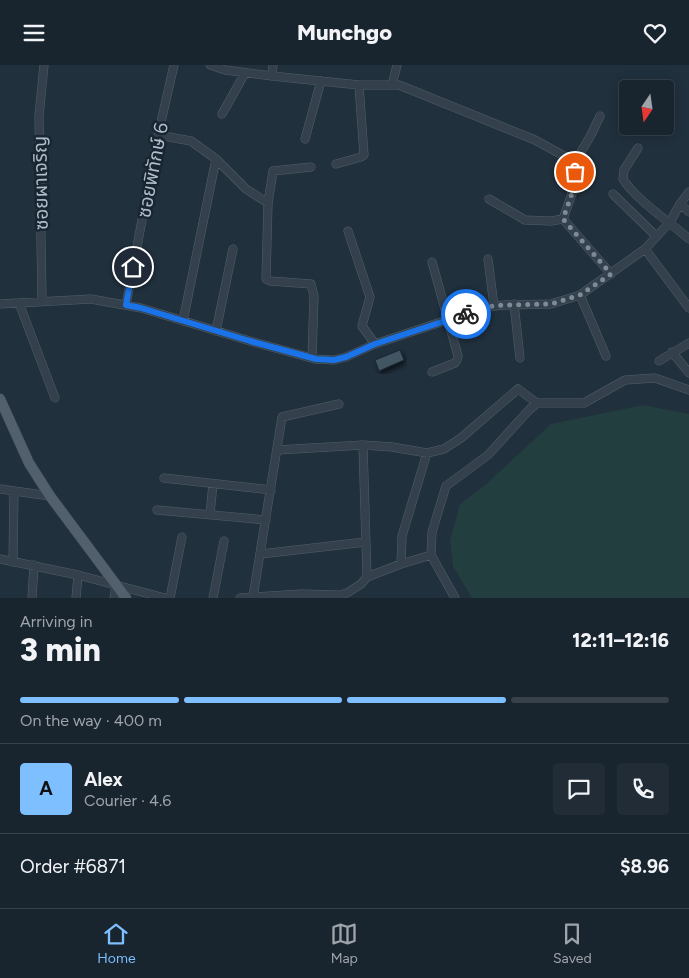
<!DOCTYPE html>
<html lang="en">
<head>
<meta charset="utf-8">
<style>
	body { margin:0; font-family:Figtree,"Noto Sans Thai",sans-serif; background:#212c36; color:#f1f3f6; height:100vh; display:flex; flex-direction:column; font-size:19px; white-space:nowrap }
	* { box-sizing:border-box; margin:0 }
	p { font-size:16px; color:#9fa4aa }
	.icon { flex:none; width:28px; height:28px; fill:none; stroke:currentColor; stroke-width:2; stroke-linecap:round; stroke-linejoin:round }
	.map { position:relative; height:533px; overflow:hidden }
	.panel { display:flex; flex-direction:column; background:#18242e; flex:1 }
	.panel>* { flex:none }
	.needle { width:32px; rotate:193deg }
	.tools { position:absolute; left:619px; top:15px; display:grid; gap:10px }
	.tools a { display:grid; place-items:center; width:55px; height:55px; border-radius:5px; background:#18242e; box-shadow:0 2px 12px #0003,0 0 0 1px #36414a; font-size:25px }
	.pin { position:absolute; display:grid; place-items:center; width:42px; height:42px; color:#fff; margin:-21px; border:2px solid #fff; border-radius:50%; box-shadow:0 1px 5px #0007 }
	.courier { position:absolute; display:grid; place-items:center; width:50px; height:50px; margin:-25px; border:4px solid #1a73e8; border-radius:50%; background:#fff; color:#222; box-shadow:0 1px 6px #0007 }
	.head em { font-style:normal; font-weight:800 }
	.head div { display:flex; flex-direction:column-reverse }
	.head { display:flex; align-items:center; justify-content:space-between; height:85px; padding:0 20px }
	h1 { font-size:32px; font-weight:800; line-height:38px }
	.bar { display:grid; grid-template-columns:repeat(4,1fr); gap:8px 5px; align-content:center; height:60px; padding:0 20px }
	.bar i { height:6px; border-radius:4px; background:#36414a }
	.bar .current { background:#7ebfff }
	.bar p { grid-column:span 4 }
	.line { display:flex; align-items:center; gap:12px; padding:0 20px; border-top:1px solid #36414a }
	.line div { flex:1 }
	.round { display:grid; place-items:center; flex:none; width:52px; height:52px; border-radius:5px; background:#212c36 }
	header { display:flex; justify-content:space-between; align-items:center; height:65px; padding:0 20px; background:#18242e; font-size:22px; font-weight:800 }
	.menu { display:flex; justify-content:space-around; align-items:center; height:70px; border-top:1px solid #36414a; background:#18242e; font-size:14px; color:#9fa4aa }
	.menu a { display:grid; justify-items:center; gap:2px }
	.menu .current { color:#7ebfff }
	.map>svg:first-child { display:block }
	.green { fill:#223e3e }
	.building { fill:#435564; stroke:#1b2834; filter:url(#shadow) }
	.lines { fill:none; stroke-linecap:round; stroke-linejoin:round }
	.minor-casing { stroke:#525f6b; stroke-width:9 }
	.major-casing { stroke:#404d59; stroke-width:11 }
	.minor { stroke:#34414d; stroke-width:8 }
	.major { stroke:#52606d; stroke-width:10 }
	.done { stroke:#7d8b98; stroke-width:5; stroke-dasharray:0 9 }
	.route { stroke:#1a73e8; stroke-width:6 }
	.labels { text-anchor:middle; stroke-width:5; stroke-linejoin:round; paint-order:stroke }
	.street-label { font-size:19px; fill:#afbcc9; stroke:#192632 }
</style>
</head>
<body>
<header><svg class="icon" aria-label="menu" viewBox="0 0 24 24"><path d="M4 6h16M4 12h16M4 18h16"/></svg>Munchgo<svg class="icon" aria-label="heart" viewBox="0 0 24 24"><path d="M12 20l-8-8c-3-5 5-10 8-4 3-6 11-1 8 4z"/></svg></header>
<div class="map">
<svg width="689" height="533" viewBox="0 0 689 533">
	<defs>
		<filter id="shadow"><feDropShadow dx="2" dy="3.5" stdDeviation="2.5" flood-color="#0009"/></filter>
	</defs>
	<rect width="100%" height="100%" fill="#20303d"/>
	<path class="green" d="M643,340L689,349V533H472L453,501L450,476L460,439L484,421L551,359Z"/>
	<path class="building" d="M400,285L404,295L379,306L375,295Z"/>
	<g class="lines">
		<defs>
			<path id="minor" d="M210,0L225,5L272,11L359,20H399L535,75L575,97L576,117L563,154L611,209
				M272,11L273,0
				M392,20L397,0
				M222,49L245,8
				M158,70L191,76L216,94L246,124L268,138L266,214L270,216L311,219L314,231L312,293
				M305,74L321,16
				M638,83L624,105L623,114C636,135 670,157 689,174
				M575,97L591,70L600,51
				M336,99L361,92L364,90L359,20
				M613,129L656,171
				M489,134L525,155L551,156L563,154
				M268,138L273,106L311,102
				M680,139L689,147
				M348,166L370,232L362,261L375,279
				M645,184L689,243
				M488,194L494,241
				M580,230L606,291
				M42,236L39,51L44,0
				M19,238L55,333
				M0,239L91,234L141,243L250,276L315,294L334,295L346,292L375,279L486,242L504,240L551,239L580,230L645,184L670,157L680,139L689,127
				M514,239L520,293
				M126,240L158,70L174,0
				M183,256L216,94
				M216,266L233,184
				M672,287L689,308
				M659,296L689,278
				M432,307L455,298L457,295L458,291L432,197
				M363,380L367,512
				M277,385L363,380L392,382L427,388L444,384L461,373L518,324L537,338
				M164,413L271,425
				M0,424L50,431
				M157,445L266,455
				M210,449L213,419
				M261,489L365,477
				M0,494L78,510L165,533
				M13,497L14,427
				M401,499L402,471L427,388
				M253,532L282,352L339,339
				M32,533L34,500
				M76,533L78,510
				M114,533L116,520
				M170,533L182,472
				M213,533L224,476
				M240,533L301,529L339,530L347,528L361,519L367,512L401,499L431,490
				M455,533L431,490L432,467L446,421L488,390L529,345L537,338H584L625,315L655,313L689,325"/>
			<path id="major" d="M0,334L29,398L50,431L126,533"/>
		</defs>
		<use href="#minor" class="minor-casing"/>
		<use href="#major" class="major-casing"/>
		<use href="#minor" class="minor"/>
		<use href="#major" class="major"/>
	</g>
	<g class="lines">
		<path class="done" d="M466,249L486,242L504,240L551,239L580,230L611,209L563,154L576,117L575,107"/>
		<path class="route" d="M133,202L126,240L141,243L250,276L316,294L334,295L346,292L375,279L466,249"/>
	</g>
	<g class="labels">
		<g class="street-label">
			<text transform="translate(152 105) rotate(-79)" y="7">ซอยพิทักษ์ 6</text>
			<text transform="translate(40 118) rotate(-91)" y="7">ซอยผาเจริญ</text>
		</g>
	</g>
</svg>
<div class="tools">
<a><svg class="needle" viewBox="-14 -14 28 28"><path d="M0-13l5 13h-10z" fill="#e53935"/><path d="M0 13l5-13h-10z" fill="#9fa4aa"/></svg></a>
</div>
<div class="pin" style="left:575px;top:107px;background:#ea580c"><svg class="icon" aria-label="bag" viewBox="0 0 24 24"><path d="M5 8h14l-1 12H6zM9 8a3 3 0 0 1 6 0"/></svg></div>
<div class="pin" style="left:133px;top:202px;background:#1f2937"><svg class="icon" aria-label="home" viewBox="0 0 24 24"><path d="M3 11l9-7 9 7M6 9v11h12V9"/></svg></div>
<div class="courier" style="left:466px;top:249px"><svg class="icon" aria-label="bike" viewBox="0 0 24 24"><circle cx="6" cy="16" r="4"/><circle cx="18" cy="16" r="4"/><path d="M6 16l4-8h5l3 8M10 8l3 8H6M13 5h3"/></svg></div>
</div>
<section class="panel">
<div class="head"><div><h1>3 min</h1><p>Arriving in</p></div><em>12:11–12:16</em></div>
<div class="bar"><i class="current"></i><i class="current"></i><i class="current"></i><i></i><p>On the way · 400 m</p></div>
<div class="line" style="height:90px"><b class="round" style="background:#7ebfff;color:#111">A</b><div><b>Alex</b><p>Courier · 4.6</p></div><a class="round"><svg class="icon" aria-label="chat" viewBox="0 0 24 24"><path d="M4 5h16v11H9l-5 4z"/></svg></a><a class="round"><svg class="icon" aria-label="phone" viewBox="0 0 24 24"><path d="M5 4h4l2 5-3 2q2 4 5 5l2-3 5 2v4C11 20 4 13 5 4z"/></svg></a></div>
<div class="line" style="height:65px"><div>Order #6871</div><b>$8.96</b></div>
</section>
<nav class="menu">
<a class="current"><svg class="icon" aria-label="home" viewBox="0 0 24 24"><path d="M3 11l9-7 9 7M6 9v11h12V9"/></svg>Home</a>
<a><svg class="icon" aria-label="map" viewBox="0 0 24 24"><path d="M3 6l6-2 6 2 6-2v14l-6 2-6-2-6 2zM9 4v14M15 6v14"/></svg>Map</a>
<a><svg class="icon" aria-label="saved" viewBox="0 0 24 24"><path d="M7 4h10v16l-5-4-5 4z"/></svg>Saved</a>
</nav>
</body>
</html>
